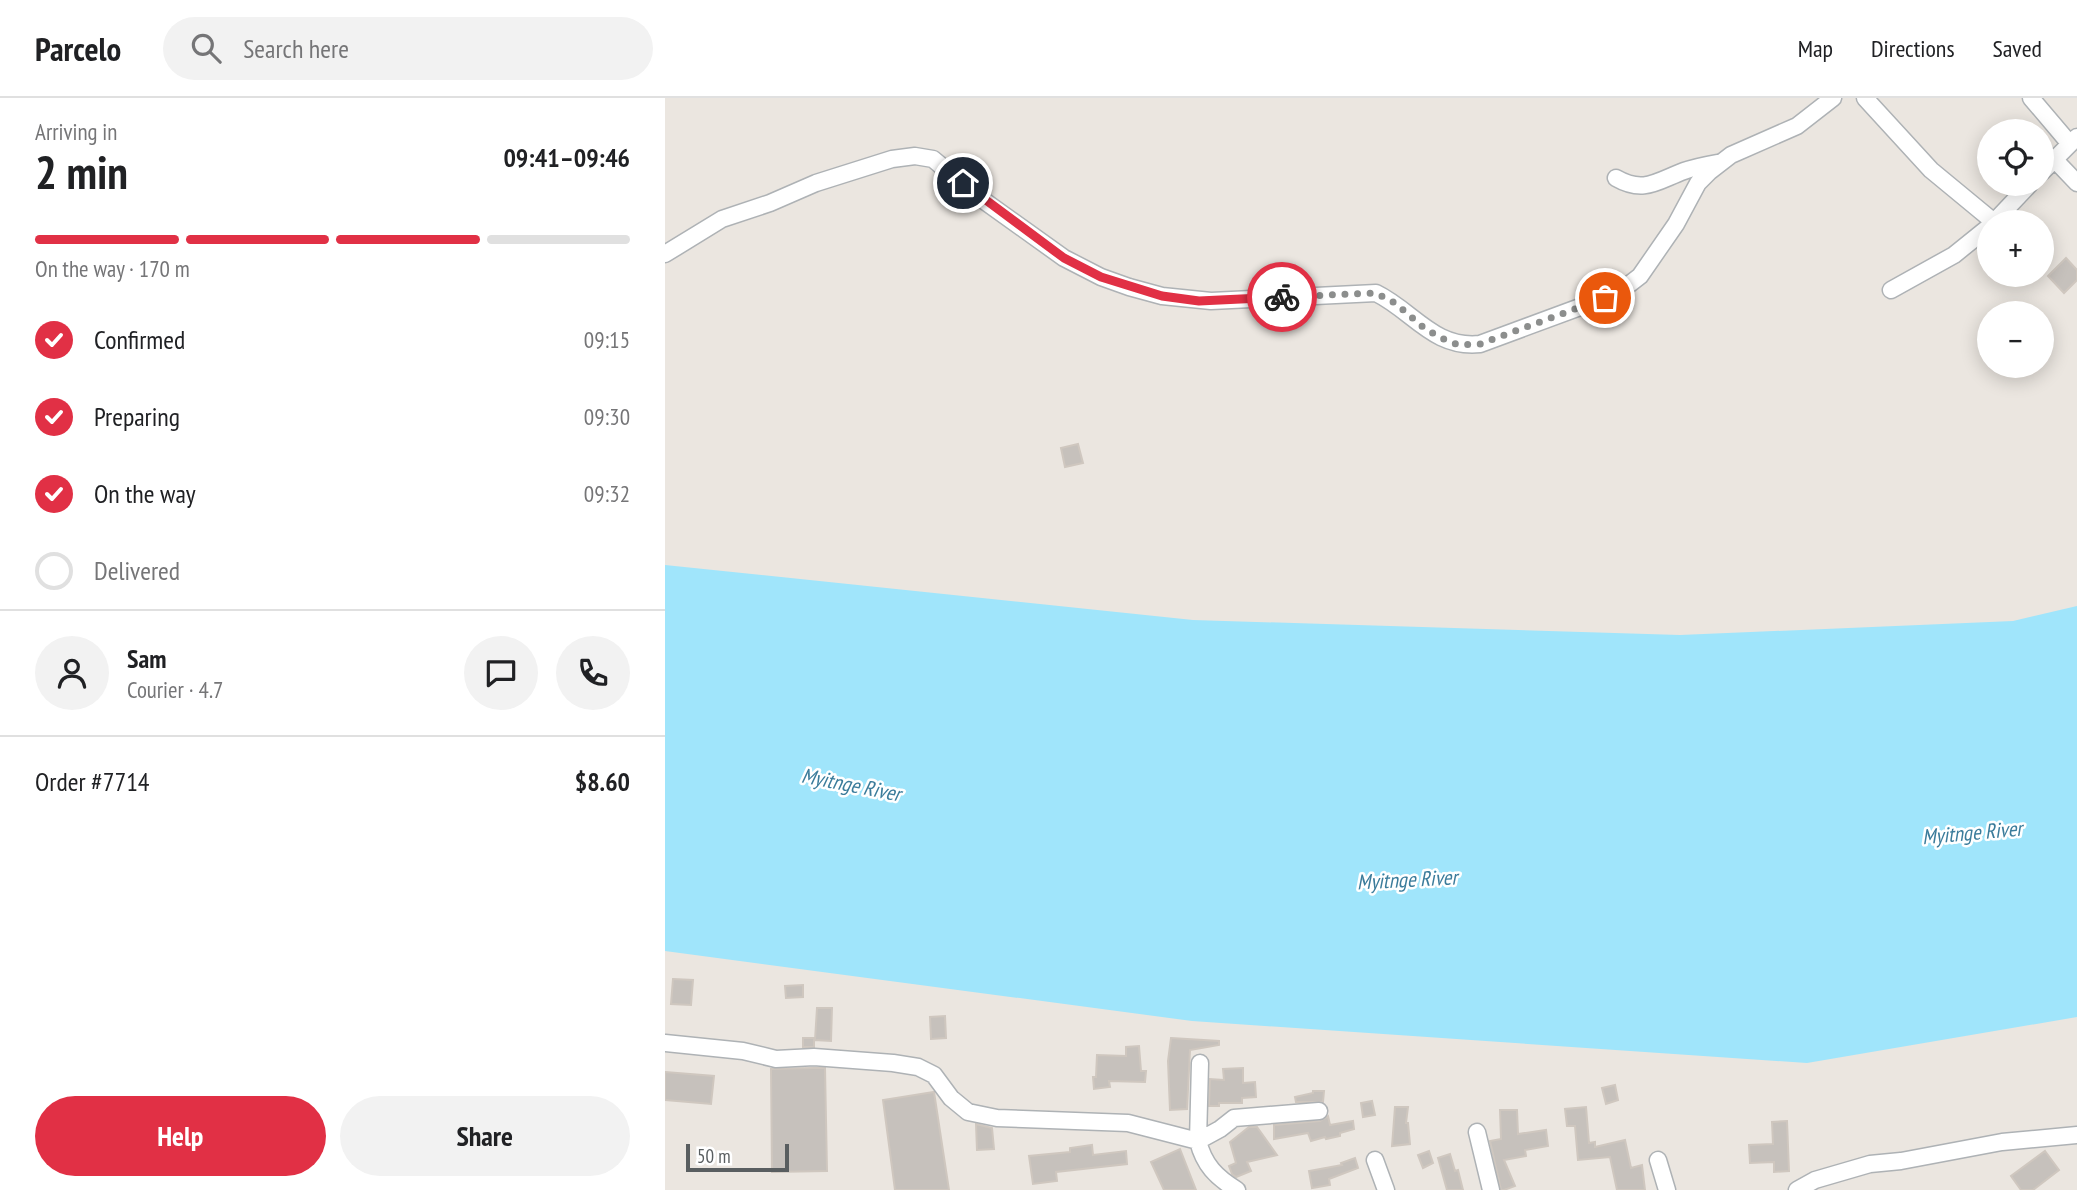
<!DOCTYPE html>
<html lang="en">
<head>
<meta charset="utf-8">
<style>
	body { margin:0; font-family:"PT Sans Narrow",sans-serif; background:#f2f2f2; color:#202124; height:100vh; display:flex; flex-direction:column; font-size:26px; white-space:nowrap }
	* { box-sizing:border-box; margin:0 }
	p { font-size:23px; color:#757577 }
	.icon { flex:none; width:38px; height:38px; fill:none; stroke:currentColor; stroke-width:2; stroke-linecap:round; stroke-linejoin:round }
	.map { position:relative; flex:1; overflow:hidden }
	.drawer { display:flex; flex-direction:column; background:#fff; width:665px }
	.drawer>* { flex:none }
	.buttons { position:absolute; left:1312px; top:21px; display:grid; gap:14px }
	.buttons a { display:grid; place-items:center; width:77px; height:77px; border-radius:50%; background:#fff; box-shadow:0 4px 18px #0003; font-size:35px }
	.scale { position:absolute; left:21px; bottom:18px; width:103px; box-sizing:border-box; padding-left:7px; border:4px solid #595e60; border-top:0; font-size:19px; line-height:24px; white-space:nowrap; color:#595e60; -webkit-text-stroke:5px #fff; paint-order:stroke }
	.pin { position:absolute; display:grid; place-items:center; width:60px; height:60px; color:#fff; margin:-30px; border:4px solid #fff; border-radius:50%; box-shadow:0 2px 7px #0007 }
	.courier { position:absolute; display:grid; place-items:center; width:70px; height:70px; margin:-35px; border:5px solid #e13045; border-radius:50%; background:#fff; color:#222; box-shadow:0 2px 9px #0007 }
	.headline em { font-style:normal; font-weight:800 }
	.headline div { display:flex; flex-direction:column-reverse }
	.headline { display:flex; align-items:center; justify-content:space-between; height:119px; padding:0 35px }
	h1 { font-size:46px; font-weight:800; line-height:52px }
	.bar { display:grid; grid-template-columns:repeat(4,1fr); gap:10px 7px; align-content:center; height:84px; padding:0 35px }
	.bar i { height:9px; border-radius:5px; background:#e0e0e0 }
	.bar .selected { background:#e13045 }
	.bar p { grid-column:span 4 }
	.line { display:flex; align-items:center; gap:18px; padding:0 35px; border-top:2px solid #e0e0e0 }
	.line div { flex:1 }
	.round { display:grid; place-items:center; flex:none; width:74px; height:74px; border-radius:37px; background:#f2f2f2 }
	ol { padding:0 35px; list-style:none }
	li { display:flex; align-items:center; gap:21px; height:77px }
	li p { margin-inline-start:auto }
	li .icon { padding:7px; border-radius:50%; background:#e13045; color:#fff; stroke-width:4 }
	li:last-child { color:#757577 }
	li i { width:38px; height:38px; border:4px solid #e0e0e0; border-radius:50% }
	.button { display:flex; gap:14px; margin-top:auto; padding:14px 35px }
	.button a { flex:1; height:80px; border-radius:42px; background:#e13045; color:#fff; font-size:28px; font-weight:800; line-height:80px; text-align:center }
	.button a+a { background:#f2f2f2; color:#202124 }
	header { display:flex; align-items:center; gap:42px; box-sizing:border-box; height:98px; padding:0 35px; background:#fff; border-bottom:2px solid #e0e0e0 }
	header strong { font-size:33px }
	nav { display:flex; gap:38px; margin-inline-start:auto; font-size:24px }
	.search { width:490px; height:63px; background:#f2f2f2; display:flex; align-items:center; gap:18px; box-sizing:border-box; padding:0 24px; border-radius:38px; color:#757577; font-size:26px }
	main { display:flex; flex:1; min-height:0 }
	.map>svg:first-child { display:block }
	.water { fill:#a0e5fb }
	.building { fill:#c6c1bc; stroke:#cfc7bf; stroke-width:2 }
	.lines { fill:none; stroke-linecap:round; stroke-linejoin:round }
	.minor-casing { stroke:#aeb2b5; stroke-width:19 }
	.minor { stroke:#fff; stroke-width:16 }
	.done { stroke:#8c8e8d; stroke-width:7; stroke-dasharray:0 12.6 }
	.route { stroke:#e13045; stroke-width:9 }
	.labels { text-anchor:middle; stroke-width:5; stroke-linejoin:round; paint-order:stroke }
	.water-label { font-size:21px; font-style:italic; fill:#3b7c9b; stroke:#fff }
</style>
</head>
<body>
<header>
<strong>Parcelo</strong>
<div class="search"><svg class="icon" aria-label="search" viewBox="0 0 24 24"><circle cx="10" cy="10" r="6"/><path d="M15 15l6 6"/></svg>Search here</div>
<nav><a>Map</a><a>Directions</a><a>Saved</a></nav>
</header>
<main>
<section class="drawer">
<div class="headline"><div><h1>2 min</h1><p>Arriving in</p></div><em>09:41–09:46</em></div>
<div class="bar"><i class="selected"></i><i class="selected"></i><i class="selected"></i><i></i><p>On the way · 170 m</p></div>
<ol>
<li><svg class="icon" aria-label="check" viewBox="0 0 24 24"><path d="M5 12l5 5 9-10"/></svg>Confirmed<p>09:15</p></li>
<li><svg class="icon" aria-label="check" viewBox="0 0 24 24"><path d="M5 12l5 5 9-10"/></svg>Preparing<p>09:30</p></li>
<li><svg class="icon" aria-label="check" viewBox="0 0 24 24"><path d="M5 12l5 5 9-10"/></svg>On the way<p>09:32</p></li>
<li><i></i>Delivered</li>
</ol>
<div class="line" style="height:126px"><a class="round"><svg class="icon" aria-label="person" viewBox="0 0 24 24"><circle cx="12" cy="8" r="4"/><path d="M4 21q1-7 8-7t8 7"/></svg></a><div><b>Sam</b><p>Courier · 4.7</p></div><a class="round"><svg class="icon" aria-label="chat" viewBox="0 0 24 24"><path d="M4 5h16v11H9l-5 4z"/></svg></a><a class="round"><svg class="icon" aria-label="phone" viewBox="0 0 24 24"><path d="M5 4h4l2 5-3 2q2 4 5 5l2-3 5 2v4C11 20 4 13 5 4z"/></svg></a></div>
<div class="line" style="height:91px"><div>Order #7714</div><b>$8.60</b></div>
<div class="button"><a>Help</a><a>Share</a></div>
</section>
<div class="map">
<svg width="1412" height="1092" viewBox="0 0 1412 1092">
	<rect width="100%" height="100%" fill="#ebe6e0"/>
	<path class="water" d="M0,467L528,522L1015,537L1348,523L1412,508V919L1142,965L527,923L0,853Z"/>
	<path class="building" d="M1401,160L1412,172V182L1399,195L1383,178Z
		M413,346L418,365L400,369L396,350Z
		M8,881L28,882L26,907L6,906Z
		M138,887V899L121,900L120,888Z
		M152,910H167L166,943L150,942Z
		M280,918L281,940L266,941L265,919Z
		M138,940H149V949H138Z
		M506,940L554,943V947L525,952L522,1011L505,1012L503,963Z
		M474,948L476,973H481L480,984L444,983L445,989L429,991L428,979H431L432,957L461,958V949Z
		M149,970H160L162,1073L107,1074L106,971Z
		M578,970V985L590,984L591,999L577,1000V1005H554V1008H544L545,981L559,982L558,971Z
		M0,974L49,978L46,1006L0,1002Z
		M950,987L953,1002L941,1006L937,990Z
		M648,993H659L658,1004H631L630,999L648,995Z
		M269,994L284,1092H230L218,1002Z
		M707,1003L710,1017L698,1019L696,1005Z
		M730,1009H743L741,1025H743L745,1046L727,1048Z
		M921,1009L924,1045L930,1044V1049L960,1042L966,1070L977,1067L980,1092H952L945,1059L913,1062L910,1028H902L900,1011Z
		M835,1012H852L853,1036L881,1032L883,1048L860,1052L861,1058L839,1062L850,1088L839,1092H836L825,1043L836,1041Z
		M663,1018L665,1027L688,1023L689,1031L675,1035V1038L661,1041L660,1039L646,1043L643,1035L609,1041V1027L655,1023Z
		M1122,1023L1124,1073L1109,1074V1064L1085,1065L1084,1047L1108,1046L1107,1024Z
		M311,1026L327,1030L329,1051L312,1052Z
		M584,1029H592L612,1057L582,1064L586,1073L571,1079L567,1076L564,1068L571,1065L565,1044Z
		M427,1047L428,1057L461,1053L462,1066L391,1074L392,1083L368,1086L364,1058L405,1054V1050Z
		M515,1051L531,1092H499L486,1064Z
		M764,1053L768,1065L758,1070L753,1057Z
		M1380,1053L1394,1072L1368,1092H1356L1346,1078Z
		M785,1056L790,1073L793,1072L798,1092H782L773,1060Z
		M690,1060L693,1070L664,1081L665,1087L647,1090L644,1073L677,1067L676,1065Z"/>
	<g class="lines">
		<defs>
			<path id="minor" d="M1200,0L1266,72L1329,124
				M1366,0L1405,46
				M1390,62L1412,85
				M1377,74L1412,39
				M951,80C979,96 992,83 1019,73C1030,69 1041,67 1052,65
				M1329,124L1365,86
				M0,156L57,121L105,105L151,85L227,61L250,58L268,61L311,97L399,160L436,179L464,189L497,198L546,203L711,195C748,213 769,251 815,246L953,195L975,178L1011,126L1033,85L1044,74L1066,57L1132,28L1168,0
				M1226,192L1289,157L1325,128
				M0,945L78,953L111,961L149,959L228,965L253,969L269,977L286,1000L303,1014L332,1020L463,1025L533,1043C539,1067 551,1079 572,1092
				M535,965L533,1043L555,1031L569,1020L654,1013
				M812,1034L826,1092
				M710,1062L721,1092
				M993,1062L1002,1092
				M1132,1092L1150,1082L1205,1066L1236,1063L1337,1044L1412,1037"/>
		</defs>
		<use href="#minor" class="minor-casing"/>
		<use href="#minor" class="minor"/>
	</g>
	<g class="lines">
		<path class="done" d="M617,199L711,195L730,205L758,229L774,239L793,247L815,246L940,200"/>
		<path class="route" d="M298,85L399,160L436,179L497,198L534,203L617,199"/>
	</g>
	<g class="labels">
		<g class="water-label">
			<text transform="translate(186 687) rotate(11)" y="7">Myitnge River</text>
			<text transform="translate(1307 735) rotate(-5)" y="7">Myitnge River</text>
			<text transform="translate(742 782) rotate(-3)" y="7">Myitnge River</text>
		</g>
	</g>
</svg>
<div class="buttons">
<a><svg class="icon" aria-label="locate" viewBox="0 0 24 24"><circle cx="12" cy="12" r="6"/><path d="M12 2v4M12 18v4M2 12h4M18 12h4"/></svg></a>
<a>+</a>
<a>−</a>
</div>
<div class="scale">50 m</div>
<div class="pin" style="left:940px;top:200px;background:#ea580c"><svg class="icon" aria-label="bag" viewBox="0 0 24 24"><path d="M5 8h14l-1 12H6zM9 8a3 3 0 0 1 6 0"/></svg></div>
<div class="pin" style="left:298px;top:85px;background:#1f2937"><svg class="icon" aria-label="home" viewBox="0 0 24 24"><path d="M3 11l9-7 9 7M6 9v11h12V9"/></svg></div>
<div class="courier" style="left:617px;top:199px"><svg class="icon" aria-label="bike" viewBox="0 0 24 24"><circle cx="6" cy="16" r="4"/><circle cx="18" cy="16" r="4"/><path d="M6 16l4-8h5l3 8M10 8l3 8H6M13 5h3"/></svg></div>
</div>
</main>
</body>
</html>
